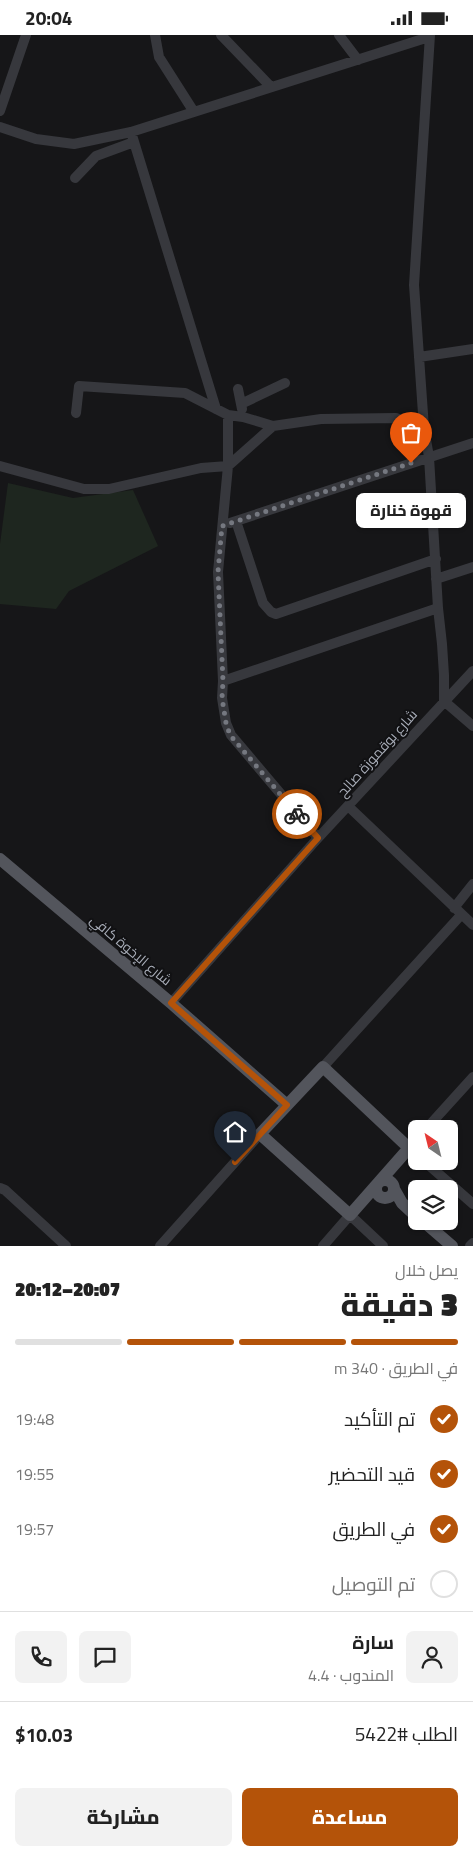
<!DOCTYPE html>
<html lang="ar">
<head>
<meta charset="utf-8">
<style>
	body { margin:0; font-family:"Titillium Web",Cairo,sans-serif; background:#f2f2f2; color:#222; direction:rtl; height:100vh; display:flex; flex-direction:column; font-size:19px; white-space:nowrap }
	* { box-sizing:border-box; margin:0 }
	p { font-size:16px; color:#767676 }
	.icon { flex:none; width:28px; height:28px; fill:none; stroke:currentColor; stroke-width:2; stroke-linecap:round; stroke-linejoin:round }
	.map { position:relative; height:1211px; overflow:hidden; direction:ltr }
	.drawer { display:flex; flex-direction:column; background:#fff; flex:1 }
	.drawer>* { flex:none }
	.needle { width:32px; rotate:325deg }
	.buttons { position:absolute; left:408px; top:1085px; display:grid; gap:10px }
	.buttons a { display:grid; place-items:center; width:50px; height:50px; border-radius:8px; background:#fff; box-shadow:0 1px 4px #0004; font-size:25px }
	.pin { position:absolute; display:grid; place-items:center; width:42px; height:42px; color:#fff; margin:-51px -21px; border-radius:50% 50% 50% 0; rotate:-45deg; box-shadow:0 0 5px #0007 }
	.pin .icon { rotate:45deg }
	.courier { position:absolute; display:grid; place-items:center; width:50px; height:50px; margin:-25px; border:4px solid #b45309; border-radius:50%; background:#fff; color:#222; box-shadow:0 1px 6px #0007 }
	.bubble { position:absolute; height:35px; border-radius:8px; background:#fff; box-shadow:0 1px 4px #0004; font-size:16px; font-weight:800; line-height:35px; text-align:center; direction:rtl }
	.head em { font-style:normal; font-weight:800 }
	.head div { display:flex; flex-direction:column-reverse }
	.head { display:flex; align-items:center; justify-content:space-between; height:85px; padding:0 15px }
	h1 { font-size:32px; font-weight:800; line-height:38px }
	.bar { display:grid; grid-template-columns:repeat(4,1fr); gap:8px 5px; align-content:center; height:60px; padding:0 15px }
	.bar i { height:6px; border-radius:4px; background:#e0e0e0 }
	.bar .selected { background:#b45309 }
	.bar p { grid-column:span 4 }
	.line { display:flex; align-items:center; gap:12px; padding:0 15px; border-top:1px solid #e0e0e0 }
	.line div { flex:1 }
	.round { display:grid; place-items:center; flex:none; width:52px; height:52px; border-radius:8px; background:#f2f2f2 }
	ol { padding:0 15px; list-style:none }
	li { display:flex; align-items:center; gap:15px; height:55px }
	li p { margin-inline-start:auto }
	li .icon { padding:5px; border-radius:50%; background:#b45309; color:#fff; stroke-width:4 }
	li:last-child { color:#767676 }
	li i { width:28px; height:28px; border:2px solid #e0e0e0; border-radius:50% }
	.button { display:flex; gap:10px; margin-top:auto; padding:10px 15px }
	.button a { flex:1; height:58px; border-radius:8px; background:#b45309; color:#fff; font-size:20px; font-weight:800; line-height:58px; text-align:center }
	.button a+a { background:#f2f2f2; color:#222 }
	.status { display:flex; justify-content:space-between; align-items:center; height:35px; padding:0 25px; background:#fff; direction:ltr }
	.status svg { height:14px; fill:currentColor }
	.map>svg:first-child { display:block }
	.pitch { fill:#1e261f }
	.lines { fill:none; stroke-linecap:round; stroke-linejoin:round }
	.minor { stroke:#37383d; stroke-width:10 }
	.major { stroke:#53555c; stroke-width:12 }
	.done { stroke:#757880; stroke-width:5; stroke-dasharray:0 9 }
	.route { stroke:#b45309; stroke-width:6 }
	.labels { text-anchor:middle; stroke-width:4; stroke-linejoin:round; paint-order:stroke }
	.street-label { font-size:14px; fill:#a8adb8; stroke:#111113 }
</style>
</head>
<body>
<div class="status"><b>20:04</b><svg viewBox="0 0 49 12"><path d="M0 12V9h3v3zM5 12V6h3v6zM10 12V3h3v9zM15 12V0h3v12zM26 1h20v11H26zM47 4h2v5h-2z"/></svg></div>
<div class="map">
<svg width="473" height="1211" viewBox="0 0 473 1211">
	<rect width="100%" height="100%" fill="#161618"/>
	<path class="pitch" d="M8,448L73,463L133,455L158,511L69,556L56,574L0,569V509Z"/>
	<g class="lines">
		<path class="minor" d="M155,0L159,22L194,77
			M221,0L271,52
			M339,0L358,25
			M430,0L414,250L424,393L429,422L438,573L442,609L444,640V666
			M0,76L26,0
			M0,92L36,104L74,109L131,97L429,2
			M131,97L216,374
			M75,143L96,121L134,107
			M419,322L473,314
			M238,354L242,374
			M241,369L285,348
			M76,378L79,351L185,358L228,380L243,382L273,391L321,384L396,383L424,393
			M228,380V431L218,537L223,646L222,663L226,688L231,700L318,803
			M0,431L84,454H109L201,433L228,431L273,391
			M236,486L263,568L271,577L276,579L436,524
			M230,488L473,408
			M436,544L473,532
			M223,646L438,573
			M444,666L473,691
			M348,771L473,890
			M454,873L473,849
			M171,968L318,803L473,636
			M323,1032L461,880
			M426,1094L473,1042
			M416,1105L409,1113L416,1119
			M424,1126L473,1169
			M0,1153L5,1155L66,1211
			M160,1211L260,1099
			M323,1211L350,1180L383,1211
			M470,1211L473,1208"/>
		<path class="major" d="M0,824L171,968L287,1070
			M323,1032L409,1113L350,1180L260,1099Z
			M376 1154a9 9 0 1 1 18 0a9 9 0 1 1-18 0Z
			M394,1154L402,1168L416,1181
			M423,1186L452,1211"/>
	</g>
	<g class="lines">
		<path class="done" d="M297,779L230,700L226,688L222,663L223,646L218,537L222,491L411,428"/>
		<path class="route" d="M235,1127L287,1070L171,968L318,803L297,779"/>
	</g>
	<g class="labels">
		<g class="street-label">
			<text transform="translate(377 718) rotate(-48)" y="5">شارع بوقموزة صالح</text>
			<text transform="translate(131 915) rotate(40)" y="5">شارع الإخوة كافي</text>
		</g>
	</g>
</svg>
<div class="buttons">
<a><svg class="needle" viewBox="-14 -14 28 28"><path d="M0-13l5 13h-10z" fill="#e53935"/><path d="M0 13l5-13h-10z" fill="#767676"/></svg></a>
<a><svg class="icon" aria-label="layers" viewBox="0 0 24 24"><path d="M12 4l9 5-9 5-9-5zM3 14l9 5 9-5"/></svg></a>
</div>
<div class="pin" style="left:411px;top:428px;background:#ea580c"><svg class="icon" aria-label="bag" viewBox="0 0 24 24"><path d="M5 8h14l-1 12H6zM9 8a3 3 0 0 1 6 0"/></svg></div>
<div class="pin" style="left:235px;top:1127px;background:#1f2937"><svg class="icon" aria-label="home" viewBox="0 0 24 24"><path d="M3 11l9-7 9 7M6 9v11h12V9"/></svg></div>
<div class="courier" style="left:297px;top:779px"><svg class="icon" aria-label="bike" viewBox="0 0 24 24"><circle cx="6" cy="16" r="4"/><circle cx="18" cy="16" r="4"/><path d="M6 16l4-8h5l3 8M10 8l3 8H6M13 5h3"/></svg></div>
<div class="bubble" style="left:356px;top:458px;width:110px">قهوة خنارة</div>
</div>
<section class="drawer">
<div class="head"><div><h1>3 دقيقة</h1><p>يصل خلال</p></div><em>20:07–20:12</em></div>
<div class="bar"><i class="selected"></i><i class="selected"></i><i class="selected"></i><i></i><p>في الطريق · 340 m</p></div>
<ol>
<li><svg class="icon" aria-label="check" viewBox="0 0 24 24"><path d="M5 12l5 5 9-10"/></svg>تم التأكيد<p>19:48</p></li>
<li><svg class="icon" aria-label="check" viewBox="0 0 24 24"><path d="M5 12l5 5 9-10"/></svg>قيد التحضير<p>19:55</p></li>
<li><svg class="icon" aria-label="check" viewBox="0 0 24 24"><path d="M5 12l5 5 9-10"/></svg>في الطريق<p>19:57</p></li>
<li><i></i>تم التوصيل</li>
</ol>
<div class="line" style="height:90px"><a class="round"><svg class="icon" aria-label="person" viewBox="0 0 24 24"><circle cx="12" cy="8" r="4"/><path d="M4 21q1-7 8-7t8 7"/></svg></a><div><b>سارة</b><p>المندوب · 4.4</p></div><a class="round"><svg class="icon" aria-label="chat" viewBox="0 0 24 24"><path d="M4 5h16v11H9l-5 4z"/></svg></a><a class="round"><svg class="icon" aria-label="phone" viewBox="0 0 24 24"><path d="M5 4h4l2 5-3 2q2 4 5 5l2-3 5 2v4C11 20 4 13 5 4z"/></svg></a></div>
<div class="line" style="height:65px"><div>الطلب #5422</div><b>$10.03</b></div>
<div class="button"><a>مساعدة</a><a>مشاركة</a></div>
</section>
</body>
</html>
